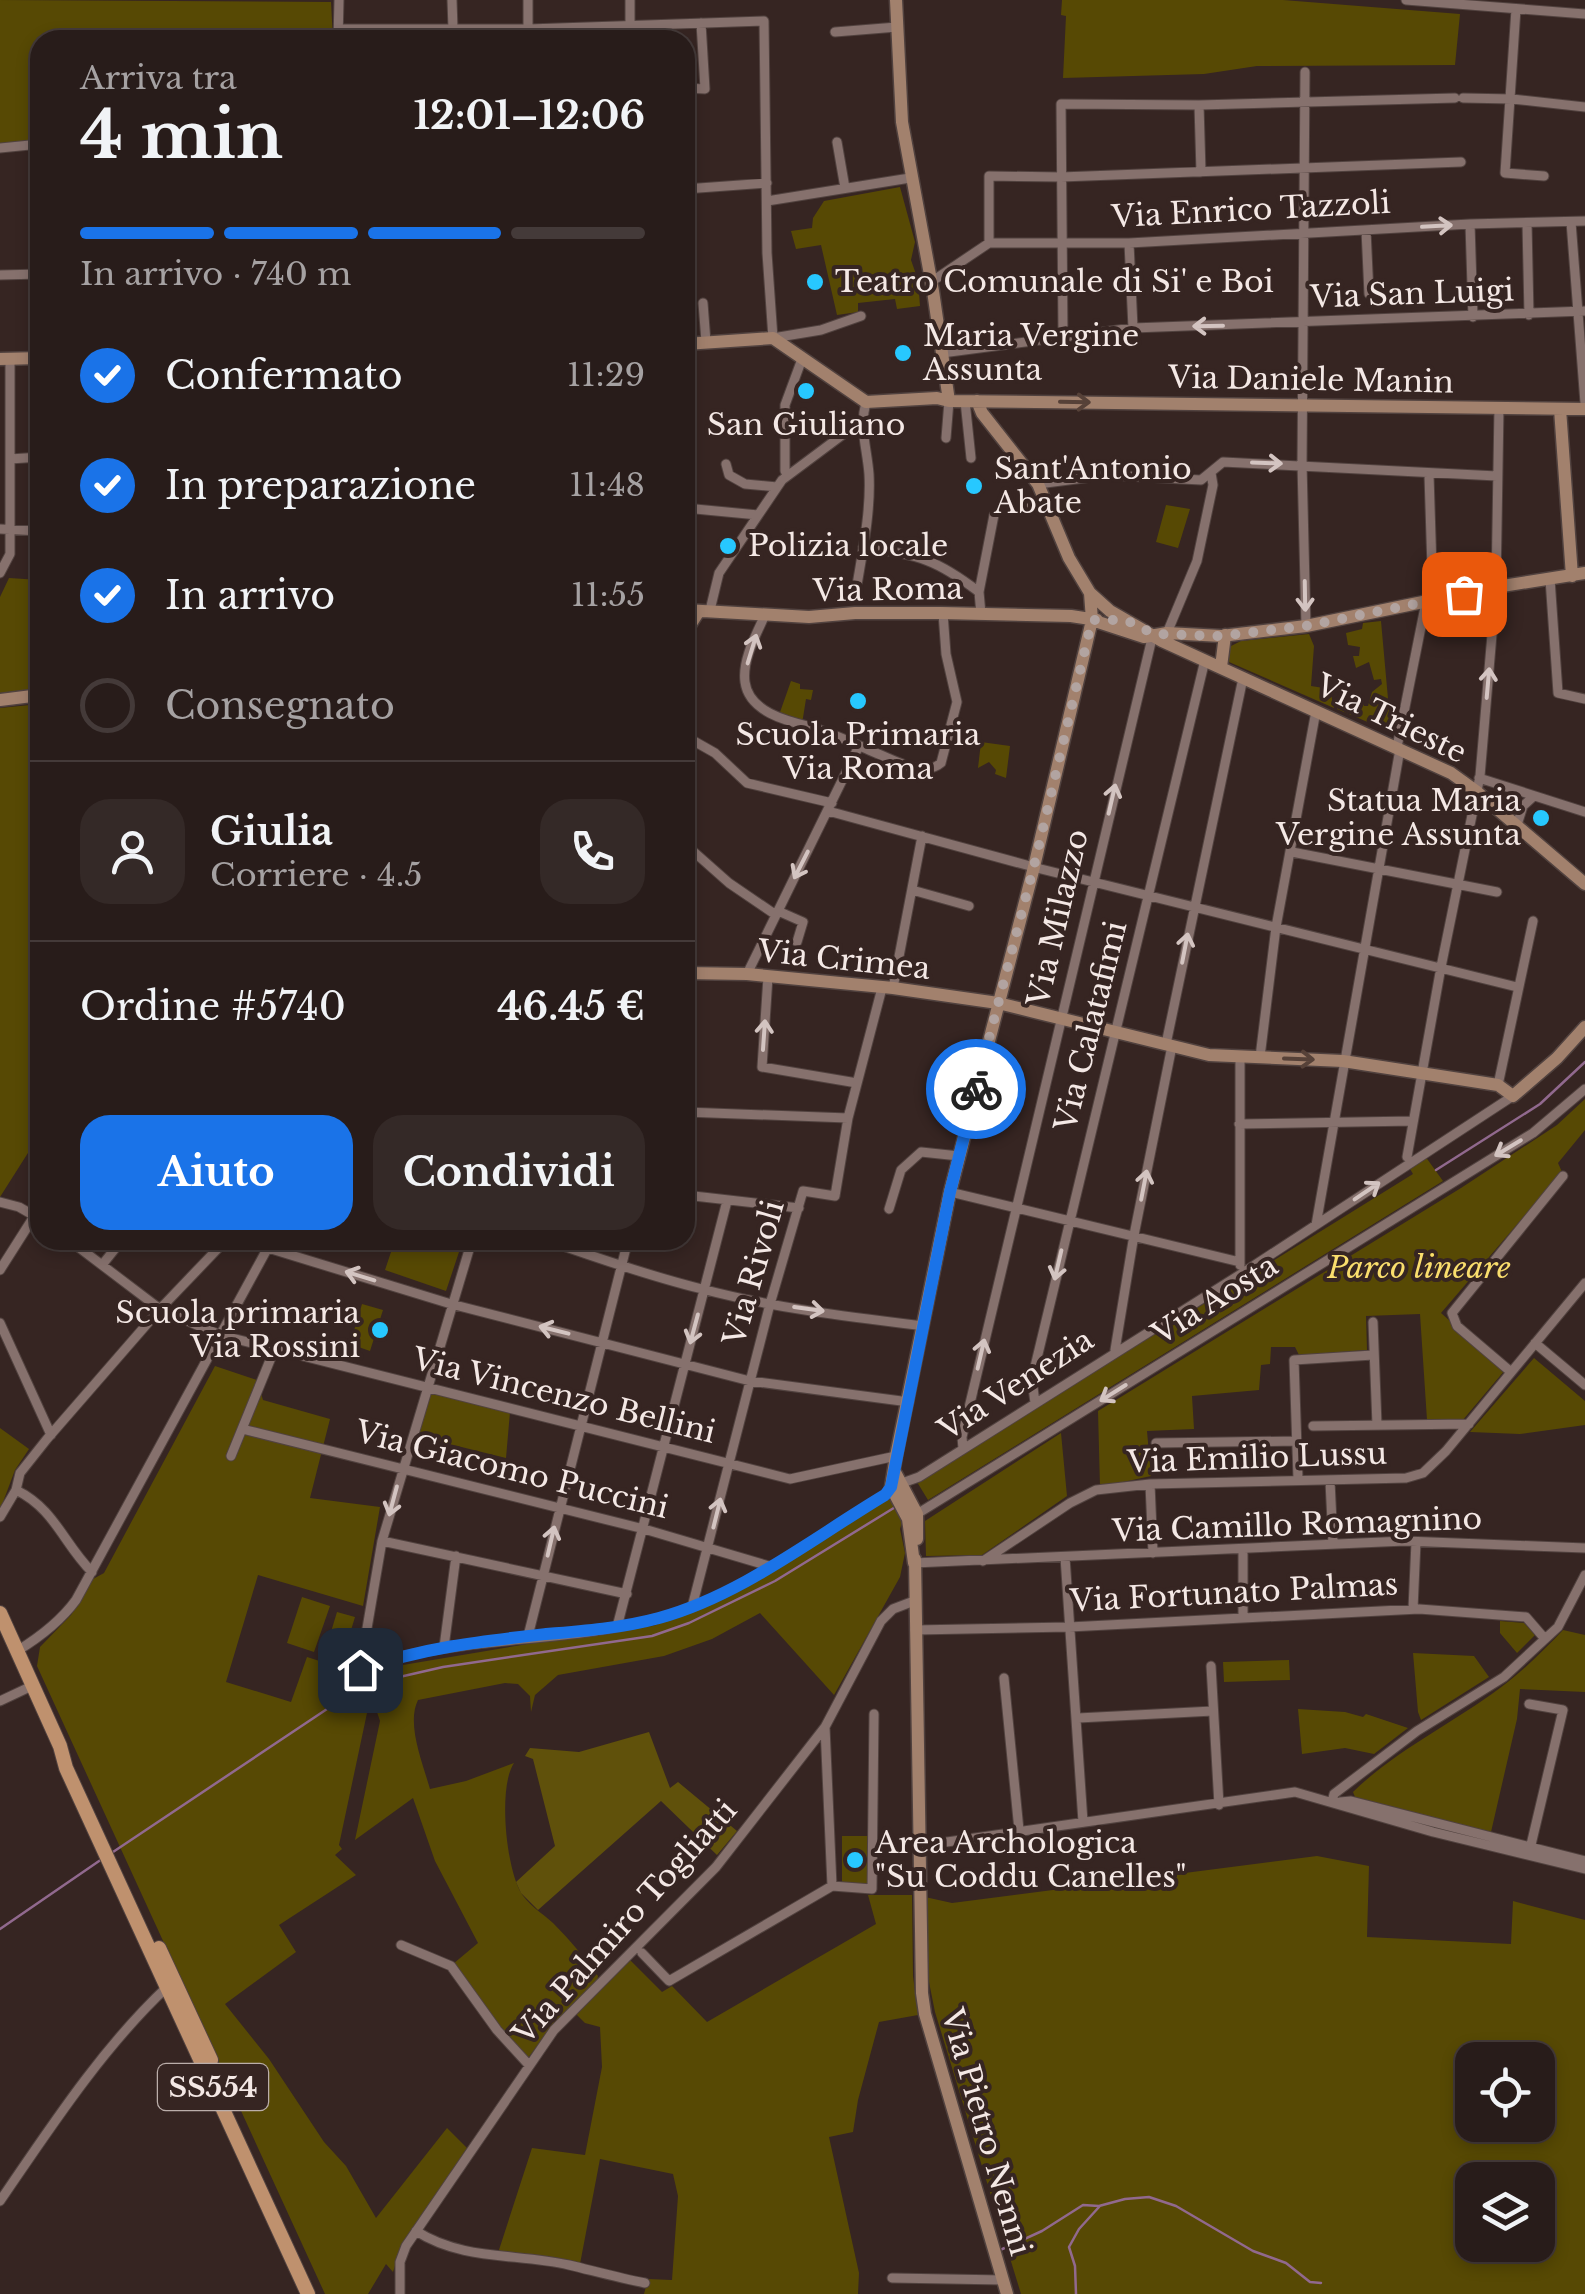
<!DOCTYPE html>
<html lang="it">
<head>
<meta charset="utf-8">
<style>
	body { margin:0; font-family:"Libre Baskerville",serif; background:#342927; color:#f1f3f6; height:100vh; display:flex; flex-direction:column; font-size:38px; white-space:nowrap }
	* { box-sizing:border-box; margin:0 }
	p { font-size:32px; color:#a5a1a2 }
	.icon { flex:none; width:55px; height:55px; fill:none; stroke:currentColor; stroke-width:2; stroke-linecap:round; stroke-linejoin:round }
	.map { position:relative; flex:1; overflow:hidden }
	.panel { position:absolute; left:30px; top:30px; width:665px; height:1220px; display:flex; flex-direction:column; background:#281c1a; border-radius:30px; box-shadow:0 5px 15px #0003,0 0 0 2px #443a39 }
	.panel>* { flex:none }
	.fabs { position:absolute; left:1455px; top:2042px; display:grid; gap:20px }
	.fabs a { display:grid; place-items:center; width:100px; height:100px; border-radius:20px; background:#281c1a; box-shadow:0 5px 15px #0003,0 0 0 2px #443a39; font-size:50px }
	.pin { position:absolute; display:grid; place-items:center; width:85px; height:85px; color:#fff; margin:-42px; border-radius:20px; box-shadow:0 5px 15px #0006 }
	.courier { position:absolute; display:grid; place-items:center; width:100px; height:100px; margin:-50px; border:8px solid #1a73e8; border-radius:50%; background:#fff; color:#222; box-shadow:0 2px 12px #0007 }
	.overview em { font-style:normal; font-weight:800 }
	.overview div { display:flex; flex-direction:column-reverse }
	.overview { display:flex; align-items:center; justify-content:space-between; height:170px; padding:0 50px }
	h1 { font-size:65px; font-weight:800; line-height:75px }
	.bar { display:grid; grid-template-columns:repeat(4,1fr); gap:15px 10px; align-content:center; height:120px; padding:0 50px }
	.bar i { height:12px; border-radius:8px; background:#443a39 }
	.bar .active { background:#1a73e8 }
	.bar p { grid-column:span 4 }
	.line { display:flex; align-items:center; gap:25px; padding:0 50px; border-top:2px solid #443a39 }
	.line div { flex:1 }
	.round { display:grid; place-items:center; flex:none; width:105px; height:105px; border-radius:30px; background:#342927 }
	ol { padding:0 50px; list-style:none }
	li { display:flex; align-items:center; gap:30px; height:110px }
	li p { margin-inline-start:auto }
	li .icon { padding:10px; border-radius:50%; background:#1a73e8; color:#fff; stroke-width:4 }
	li:last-child { color:#a5a1a2 }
	li i { width:55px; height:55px; border:5px solid #443a39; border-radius:50% }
	.primary-button { display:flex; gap:20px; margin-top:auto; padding:20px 50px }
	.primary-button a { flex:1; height:115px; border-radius:30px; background:#1a73e8; color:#fff; font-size:40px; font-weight:800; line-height:115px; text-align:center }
	.primary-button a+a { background:#342927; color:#f1f3f6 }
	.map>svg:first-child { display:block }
	.green { fill:#574904; fill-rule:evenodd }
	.forest { fill:#60510b }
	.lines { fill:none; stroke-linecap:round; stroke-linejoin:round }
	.stream { stroke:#91698e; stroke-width:2.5 }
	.street-casing { stroke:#51423f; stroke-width:11 }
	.secondary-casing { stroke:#51423f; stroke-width:15 }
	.primary-casing { stroke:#51423f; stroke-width:16 }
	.street { stroke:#86716d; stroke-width:9 }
	.secondary { stroke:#a2816d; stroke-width:12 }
	.primary { stroke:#bf916e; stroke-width:14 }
	.oneway { stroke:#d3c4c1 }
	.oneway2 { stroke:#564138 }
	.done { stroke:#b2a4a1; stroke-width:10; stroke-dasharray:0 18 }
	.route { stroke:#1a73e8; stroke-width:12 }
	.poi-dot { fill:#27c8ff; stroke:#362522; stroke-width:4 }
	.labels { text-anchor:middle; stroke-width:8; stroke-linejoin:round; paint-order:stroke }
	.shield { fill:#362522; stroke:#bbaeaa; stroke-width:2.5 }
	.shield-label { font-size:28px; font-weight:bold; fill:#f4e8e5 }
	.street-label { font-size:30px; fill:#f4e8e5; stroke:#362522 }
	.poi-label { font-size:30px; fill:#f4e8e5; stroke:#362522; text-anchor:start }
	.park-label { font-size:30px; font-style:italic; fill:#fade6d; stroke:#362522 }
</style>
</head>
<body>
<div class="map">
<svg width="1585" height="2294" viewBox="0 0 1585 2294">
	<rect width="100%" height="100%" fill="#362522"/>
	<path class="green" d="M0,0L331,2L333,40H40V140L0,144Z
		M1062,0H1283L1460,14L1455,65L1257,66L1204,74L1063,78L1066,16L1061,15Z
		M900,187L915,242L911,260L918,280L920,306L897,309L895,299L858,303V312L837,315L821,245L796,249L791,231L812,228L813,218L824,201Z
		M1166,505L1190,509L1178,548L1156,542Z
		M9,578L40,580V688L0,693V597Z
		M1381,621L1391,732L1337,709L1342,687L1346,689V700L1352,701L1354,694L1364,702V706H1368L1372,692L1382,684L1381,679L1374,680L1369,662L1356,668L1353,656H1359L1360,647L1348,645L1346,633L1362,629L1363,623Z
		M1309,634L1314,646L1311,686L1330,689L1334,708L1229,662L1225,654L1227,648L1241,641Z
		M791,681L800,684V689L813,690L811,700L806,699L802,724L779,715Z
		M40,704V1134L0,1197V708Z
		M981,742L1010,746L1006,778L995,774L996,770L989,762L978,768Z
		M1585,1099V1130L1558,1163L1562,1172L1441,1313L1505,1370L1462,1421L1427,1420L1420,1314L1366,1316L1367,1350L1299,1355L1295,1347H1271L1270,1364L1261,1365L1259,1390L1192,1396L1194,1429L1147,1431L1151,1476L1100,1487L1098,1411L1461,1188L1557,1125Z
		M1425,1156L1443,1181L928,1500L917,1482L1413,1174L1409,1167Z
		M395,1240H463L446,1291L385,1270Z
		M362,1304L383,1310L370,1351L350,1344Z
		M1534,1358L1585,1401V1425L1520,1434L1470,1432Z
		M215,1366L257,1380L263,1400L330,1419L310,1498L380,1507L363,1606L258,1575L226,1682L291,1702L307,1657L351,1671L355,1681L385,1668L605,1631L653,1626L681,1616L887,1499L891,1500L903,1519L900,1529L905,1553L900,1577L834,1695L760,1613L712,1639L664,1656L558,1675L535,1695L531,1712L530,1696L518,1684L505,1683L418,1700C406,1724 423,1764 430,1789L466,1781L514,1763C498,1787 506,1865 520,1891C527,1904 542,1913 553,1923C570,1940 584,1957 598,1976L597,1982L548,2031L528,2058L506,2038L453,1964L478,1943L435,1861L413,1798L355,1840L380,1721L376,1709L367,1713L339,1845L342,1849L335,1855L356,1875L279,1925L296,1952L225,2004L269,2059L324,2142L346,2166L376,2218L447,2128L467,2148L401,2247L393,2272L386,2264L368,2294H325L37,1666L40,1647L71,1615L93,1579L104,1573Z
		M428,1391L510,1412L506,1458L417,1436Z
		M0,1428L29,1449L15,1470L0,1510Z
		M1061,1433L1067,1496L982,1555L926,1556L925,1521Z
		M302,1597L330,1606L314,1652L287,1643Z
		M337,1612L355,1617L345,1650L327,1645Z
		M1500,1621L1524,1623L1535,1635L1517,1653L1500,1633Z
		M1563,1630L1585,1635V1692L1520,1689L1517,1719L1491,1832L1355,1797L1353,1792C1396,1750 1452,1724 1500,1688C1522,1672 1544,1650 1563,1630Z
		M1413,1653L1474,1656L1489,1677L1421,1720L1418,1712Z
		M1289,1660L1290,1680L1224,1682L1223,1662Z
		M1298,1709L1345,1712L1363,1717L1366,1714L1408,1728L1374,1754L1345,1748L1302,1754Z
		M842,1836H869L868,1883H842Z
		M1317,1856L1369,1866L1367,1937L1511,1944L1513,1901L1585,1920V2294H1021L935,2012L929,1982L925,1897L952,1903ZM1472,2060H1538V2125H1472ZM1472,2180H1538V2245H1472Z
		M868,1895H912L913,1976L918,2015L879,2022L858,2100L853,2132L829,2137L859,2273L858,2294H644L648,2279L672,2280L678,2196L673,2174L600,2159L580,2264L498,2253L532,2148L585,2155L602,2067L600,2027L585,2023L575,2013L630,1960L662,1992L672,1986L707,2022L876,1924Z"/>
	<path class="forest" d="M649,1732L670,1788L678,1782L737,1831L717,1855L661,1801L538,1910L521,1893L516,1882L555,1846L533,1759L525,1756L530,1748L579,1752Z"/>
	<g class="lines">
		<path class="stream" d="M1436,1170L1540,1104L1585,1062
			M113,1852L348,1695L395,1678L443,1667L652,1636L689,1623L775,1581L897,1506
			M0,1929L102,1859
			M998,2251L1042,2231L1083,2205L1099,2206L1125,2199L1149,2197L1176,2206L1253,2251L1286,2263L1310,2282L1321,2283
			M1076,2294L1075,2266L1069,2247L1079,2229L1099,2207"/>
		<defs>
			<path id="street" d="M452,0L453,29
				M528,0V40
				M1406,0L1585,14
				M1516,9L1505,173L1544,176
				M630,26V0
				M340,29H529L764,21L767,253L773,338L821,330L861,316
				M835,32L897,27
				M338,40L339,0
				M1305,72L1302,464L1306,626
				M685,88L705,89L701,23
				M1463,98L1512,99L1585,107
				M1199,105L1201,172
				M837,142L845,188
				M0,148L40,144
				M685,189L767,183
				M767,201L910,178
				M1571,222L1585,403
				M1527,223L1529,315
				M1470,224L1473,317
				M1366,230L1369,294
				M989,243V176L1061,177L1461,162
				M1129,243L1133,328
				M0,275L40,274
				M931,282L989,243H1129L1470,224L1585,221
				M703,303L706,342
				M1063,335L1061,104L1199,105L1455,98
				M942,353L1133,328L1585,311
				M965,401L971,458
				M946,438L949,401
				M10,459L40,457
				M726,464L729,475L745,484L777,487
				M788,474L785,471V405L802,359
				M1429,475L1433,600
				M1038,484L1107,475L1201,480L1223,462L1497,476
				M685,508L758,515
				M1023,509L1046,505
				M0,529L40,531
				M863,547C919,556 933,557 979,592L981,614
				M0,573L10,554V359
				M1550,579L1558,693L1585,699
				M857,585C863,549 871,510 869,474C867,448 859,428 866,402
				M979,592L994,515
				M710,610L719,573L782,480L861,421
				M765,615C756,635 742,660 745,682C749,712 787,721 811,727C833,733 855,744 876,753C894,760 924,778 941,763L957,702L946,654L943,613
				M1167,633L1197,561L1213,485L1211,473
				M685,736L715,753L747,783L832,803
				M1397,747L1426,602
				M1479,778L1585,812
				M828,811L1041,869L1517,987
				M1517,825L1523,806L1534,796
				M685,844L729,883L776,915
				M1292,852L1497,892
				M912,890L969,906
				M778,911L803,922L797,942
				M747,974L859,746
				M768,977L762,1067L857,1083
				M893,988L922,836
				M1166,1044L1243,678
				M1240,1057V1265
				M1260,1057L1276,927L1316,711
				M1498,1085L1533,921
				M685,1112L848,1118
				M1239,1124L1413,1121
				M1407,1157L1441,967L1480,776L1496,587L1499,407
				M950,1192L1240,1262
				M685,1195L799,1208
				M0,1202L19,1207L40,1219
				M889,1209L901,1170L921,1152L959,1156
				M1316,1225L1400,749
				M69,1240L160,1309L220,1335L790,1479L896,1456
				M472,1240L382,1541L360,1669C457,1634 561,1645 659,1618C738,1597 815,1537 885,1495L891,1487L919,1477L1241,1274L1513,1096
				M546,1240C597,1258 649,1276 702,1289C774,1308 850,1317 924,1326
				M268,1248L451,1304L750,1381L909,1402
				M102,1265L122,1240
				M0,1270L40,1207
				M1373,1322L1377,1425
				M0,1323L51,1435
				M1535,1343L1585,1385
				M1115,1350L1134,1235L1172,1046
				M1511,1372L1457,1326L1452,1313L1563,1176
				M1035,1403L1032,1379L1205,660
				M1313,1426L1469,1424
				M242,1429L644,1529L769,1566
				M1156,1443L1297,1441
				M963,1449L962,1437L1153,634
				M231,1456L275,1348
				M1298,1479L1294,1360L1373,1355
				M1330,1481L1333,1543
				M1150,1484L1153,1553
				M16,1490C55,1509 63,1543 92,1572
				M917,1514L1533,1133L1585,1089
				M0,1517L16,1490L20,1473L47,1439L160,1309L226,1240
				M382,1541L627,1594
				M1243,1549V1618
				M1065,1557L1083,1822
				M983,1561L1070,1503L1096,1490L1150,1484L1406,1478L1423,1473L1446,1451L1585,1283
				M914,1563L1405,1541L1585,1548
				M692,1607L770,1304L803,1191L835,1196L848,1118L882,988
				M1413,1609L1416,1542
				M617,1627L727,1201
				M915,1630L1069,1627L1419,1609L1526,1617L1545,1639
				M528,1636L628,1240
				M444,1647L456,1556
				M17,1651C40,1637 60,1622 76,1600L272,1240
				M1211,1666L1219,1805
				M1004,1678L1019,1830
				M0,1701L34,1685
				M1529,1704L1563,1710L1530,1849
				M1078,1718L1213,1711
				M1332,1802L1334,1794L1417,1731L1504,1677L1558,1627L1585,1575
				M1340,1802L1351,1801L1585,1861
				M919,1846L1295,1792L1433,1832L1585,1869
				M832,1886L872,1889L874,1714
				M401,1945L451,1966L497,2030L528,2064
				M642,1953L669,1981L832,1886L825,1727
				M0,2201C50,2128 102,2048 167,1987
				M416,2231C463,2261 517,2253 569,2265C594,2271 619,2278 645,2283
				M892,2278L1003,2280
				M400,2294V2262L406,2246L554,2030L716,1867L825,1727L881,1621L893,1609L914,1601"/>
			<path id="secondary" d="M896,0L902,122L933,291L949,401
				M685,344L773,338L866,402L937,398L949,401L1585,409
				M0,359L40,358
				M977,401L982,413L1038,484L1069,558L1090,593L1110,611L1162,641L1451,773L1476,791L1585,884
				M1560,409L1572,576
				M685,610L809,617L855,613H941L1071,616L1097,620
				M1092,620L1144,637L1167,633L1221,636L1306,626L1496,587L1585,573
				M685,633L699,611
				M1221,667L1225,635
				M0,700L40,695
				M685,973L747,974L893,988L998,1003L1209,1055L1343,1061L1498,1085L1513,1096L1557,1058L1585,1027
				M896,1474L917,1514V1539
				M915,1559L922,1993L925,2014L1007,2294
				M914,1563L908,1519L891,1487L896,1456L950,1192L1034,867L1092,620L1090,593"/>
			<path id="primary" d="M0,1613L60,1746L66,1768L308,2294
				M159,1948L211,2060"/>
		</defs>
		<use href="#street" class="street-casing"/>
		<use href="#secondary" class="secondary-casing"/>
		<use href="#primary" class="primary-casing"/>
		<use href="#street" class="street"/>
		<use href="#secondary" class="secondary"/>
		<use href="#primary" class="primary"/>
	</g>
	<defs><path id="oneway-shaft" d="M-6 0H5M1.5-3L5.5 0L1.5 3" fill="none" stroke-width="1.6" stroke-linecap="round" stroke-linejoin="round" transform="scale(2.5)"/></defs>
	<g class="oneway">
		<use href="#oneway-shaft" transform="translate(1437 226) rotate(-3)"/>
		<use href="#oneway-shaft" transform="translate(1208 326) rotate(179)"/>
		<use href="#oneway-shaft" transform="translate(1267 463) rotate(2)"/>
		<use href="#oneway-shaft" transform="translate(1305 596) rotate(89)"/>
		<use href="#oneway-shaft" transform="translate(752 649) rotate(-73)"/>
		<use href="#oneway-shaft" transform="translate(1488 683) rotate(-85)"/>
		<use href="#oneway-shaft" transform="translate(1112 799) rotate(-77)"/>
		<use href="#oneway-shaft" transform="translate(801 865) rotate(117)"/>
		<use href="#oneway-shaft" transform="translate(1185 948) rotate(-79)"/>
		<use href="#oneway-shaft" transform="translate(764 1035) rotate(-86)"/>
		<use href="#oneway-shaft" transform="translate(1508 1148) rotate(149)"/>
		<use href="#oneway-shaft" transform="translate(1144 1185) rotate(-79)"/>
		<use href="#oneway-shaft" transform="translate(1367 1191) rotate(-34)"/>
		<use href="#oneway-shaft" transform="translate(1058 1265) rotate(103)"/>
		<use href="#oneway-shaft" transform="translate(360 1276) rotate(-163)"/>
		<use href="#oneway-shaft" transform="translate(809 1309) rotate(8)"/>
		<use href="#oneway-shaft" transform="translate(694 1329) rotate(105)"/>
		<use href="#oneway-shaft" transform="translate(554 1330) rotate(-166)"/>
		<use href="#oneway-shaft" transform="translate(981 1354) rotate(-77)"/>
		<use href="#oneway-shaft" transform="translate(1113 1393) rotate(148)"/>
		<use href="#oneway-shaft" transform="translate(393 1501) rotate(105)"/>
		<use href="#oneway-shaft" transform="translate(717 1513) rotate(-76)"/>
		<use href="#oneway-shaft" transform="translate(551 1541) rotate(-77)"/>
	</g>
	<g class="oneway2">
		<use href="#oneway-shaft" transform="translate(1075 402) rotate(1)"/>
		<use href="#oneway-shaft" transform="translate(1299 1059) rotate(2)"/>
	</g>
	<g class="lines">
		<path class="done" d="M976,1089L1036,858L1092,620H1126L1154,634L1220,636L1306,626L1464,594"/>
		<path class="route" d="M360,1670C419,1648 483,1641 546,1634C584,1631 622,1628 659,1618C740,1596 813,1538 885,1495L891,1487L950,1192L976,1089"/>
	</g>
	<g class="poi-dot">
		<circle cx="815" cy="282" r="10"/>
		<circle cx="903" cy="353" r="10"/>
		<circle cx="806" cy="391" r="10"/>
		<circle cx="974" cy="486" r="10"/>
		<circle cx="728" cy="546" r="10"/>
		<circle cx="858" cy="701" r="10"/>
		<circle cx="1541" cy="818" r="10"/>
		<circle cx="380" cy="1330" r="10"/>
		<circle cx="855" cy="1860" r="10"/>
	</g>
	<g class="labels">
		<rect class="shield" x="158" y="2064" width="110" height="46" rx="8"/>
		<g class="shield-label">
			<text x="213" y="2097">SS554</text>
		</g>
		<g class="street-label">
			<text transform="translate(1251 210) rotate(-3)" y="10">Via Enrico Tazzoli</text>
			<text transform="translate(1412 294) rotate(-2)" y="10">Via San Luigi</text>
			<text transform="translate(1311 380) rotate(1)" y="10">Via Daniele Manin</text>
			<text transform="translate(888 590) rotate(-1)" y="10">Via Roma</text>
			<text transform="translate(1391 719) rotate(26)" y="10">Via Trieste</text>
			<text transform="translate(1058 918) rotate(-77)" y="10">Via Milazzo</text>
			<text transform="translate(844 960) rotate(6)" y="10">Via Crimea</text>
			<text transform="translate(1091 1026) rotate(-76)" y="10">Via Calatafimi</text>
			<text transform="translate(754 1273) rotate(-74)" y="10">Via Rivoli</text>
			<text transform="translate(1215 1300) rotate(-32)" y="10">Via Aosta</text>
			<text transform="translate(1016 1385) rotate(-33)" y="10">Via Venezia</text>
			<text transform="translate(564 1396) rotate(14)" y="10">Via Vincenzo Bellini</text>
			<text transform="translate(1257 1458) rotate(-2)" y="10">Via Emilio Lussu</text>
			<text transform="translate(512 1470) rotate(14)" y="10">Via Giacomo Puccini</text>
			<text transform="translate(1297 1525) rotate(-2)" y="10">Via Camillo Romagnino</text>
			<text transform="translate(1234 1593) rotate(-3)" y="10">Via Fortunato Palmas</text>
			<text transform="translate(625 1922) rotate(-48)" y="10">Via Palmiro Togliatti</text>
			<text transform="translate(986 2132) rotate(74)" y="10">Via Pietro Nenni</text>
		</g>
		<g class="poi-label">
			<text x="835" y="292">Teatro Comunale di Si' e Boi</text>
			<text x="923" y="346">Maria Vergine<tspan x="923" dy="34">Assunta</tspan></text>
			<text x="806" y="435" text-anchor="middle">San Giuliano</text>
			<text x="994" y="479">Sant'Antonio<tspan x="994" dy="34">Abate</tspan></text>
			<text x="748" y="556">Polizia locale</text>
			<text x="858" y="745" text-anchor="middle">Scuola Primaria<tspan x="858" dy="34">Via Roma</tspan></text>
			<text x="1521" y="811" text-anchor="end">Statua Maria<tspan x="1521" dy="34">Vergine Assunta</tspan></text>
			<text x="360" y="1323" text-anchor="end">Scuola primaria<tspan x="360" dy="34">Via Rossini</tspan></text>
			<text x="875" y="1853">Area Archologica<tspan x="875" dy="34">"Su Coddu Canelles"</tspan></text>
		</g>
		<g class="park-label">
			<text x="1419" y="1278">Parco lineare</text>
		</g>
	</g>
</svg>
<div class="fabs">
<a><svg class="icon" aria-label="locate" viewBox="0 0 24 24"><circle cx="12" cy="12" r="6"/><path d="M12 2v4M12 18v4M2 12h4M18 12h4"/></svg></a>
<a><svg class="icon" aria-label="layers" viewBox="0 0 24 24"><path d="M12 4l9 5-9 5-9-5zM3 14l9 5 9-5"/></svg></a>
</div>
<div class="pin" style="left:1464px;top:594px;background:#ea580c"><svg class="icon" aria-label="bag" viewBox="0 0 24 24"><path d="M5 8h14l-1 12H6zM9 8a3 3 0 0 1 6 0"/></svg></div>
<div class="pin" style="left:360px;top:1670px;background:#1f2937"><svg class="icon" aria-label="home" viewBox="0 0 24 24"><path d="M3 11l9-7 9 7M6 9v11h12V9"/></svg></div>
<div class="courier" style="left:976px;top:1089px"><svg class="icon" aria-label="bike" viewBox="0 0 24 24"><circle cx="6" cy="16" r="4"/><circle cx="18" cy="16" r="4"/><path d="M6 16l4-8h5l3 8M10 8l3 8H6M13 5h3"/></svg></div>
<section class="panel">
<div class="overview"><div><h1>4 min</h1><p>Arriva tra</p></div><em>12:01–12:06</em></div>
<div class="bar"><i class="active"></i><i class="active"></i><i class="active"></i><i></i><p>In arrivo · 740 m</p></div>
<ol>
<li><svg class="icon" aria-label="check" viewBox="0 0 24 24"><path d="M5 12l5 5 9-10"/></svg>Confermato<p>11:29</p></li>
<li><svg class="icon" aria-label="check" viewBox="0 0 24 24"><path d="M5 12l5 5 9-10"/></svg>In preparazione<p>11:48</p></li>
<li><svg class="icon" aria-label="check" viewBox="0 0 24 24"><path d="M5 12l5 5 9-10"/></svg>In arrivo<p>11:55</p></li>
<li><i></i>Consegnato</li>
</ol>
<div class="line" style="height:180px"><a class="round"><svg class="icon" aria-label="person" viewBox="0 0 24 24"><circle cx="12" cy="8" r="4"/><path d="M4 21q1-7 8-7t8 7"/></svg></a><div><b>Giulia</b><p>Corriere · 4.5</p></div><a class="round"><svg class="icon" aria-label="phone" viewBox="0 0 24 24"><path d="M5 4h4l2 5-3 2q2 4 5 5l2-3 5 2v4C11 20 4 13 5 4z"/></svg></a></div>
<div class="line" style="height:130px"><div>Ordine #5740</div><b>46.45 €</b></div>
<div class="primary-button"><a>Aiuto</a><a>Condividi</a></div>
</section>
</div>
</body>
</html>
